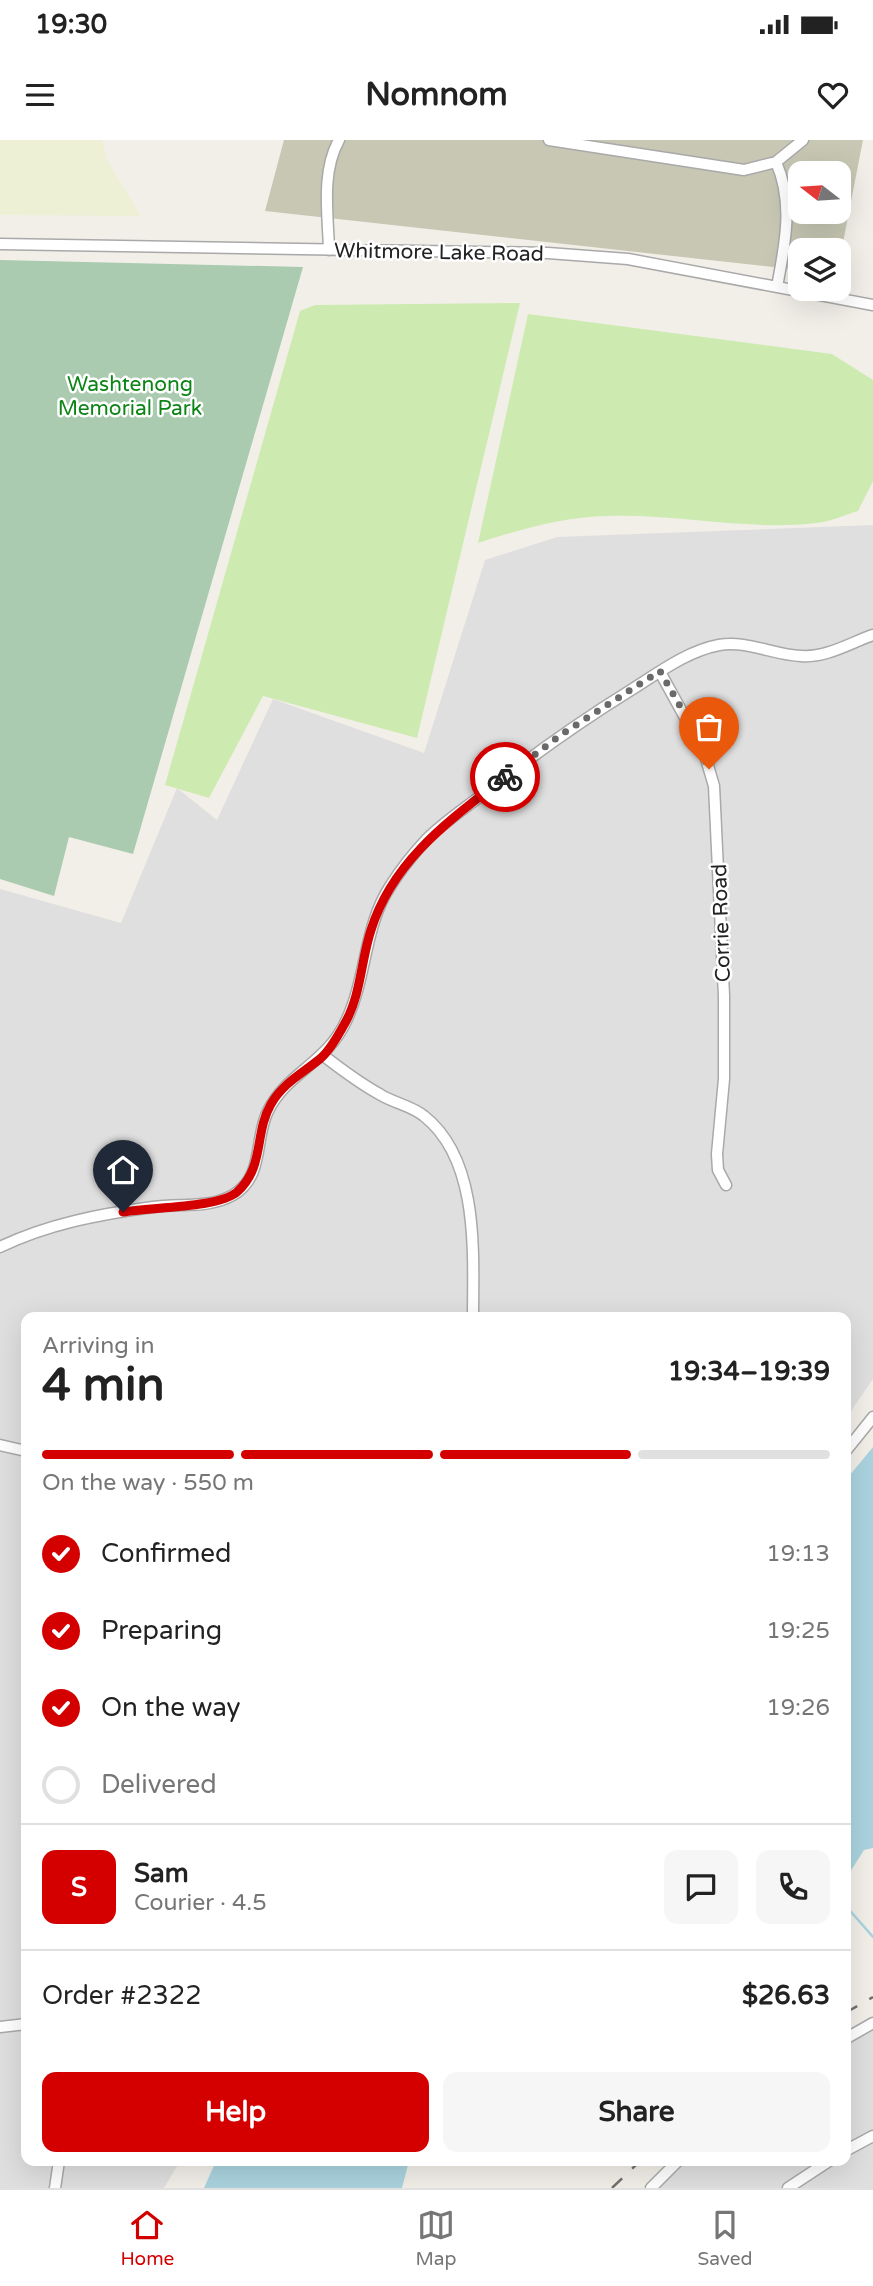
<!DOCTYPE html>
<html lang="en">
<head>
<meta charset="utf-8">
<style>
	body { margin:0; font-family:"Varela Round",sans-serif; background:#f6f6f6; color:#222; height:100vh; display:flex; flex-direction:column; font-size:26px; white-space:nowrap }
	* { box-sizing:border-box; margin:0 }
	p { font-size:23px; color:#767676 }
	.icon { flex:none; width:38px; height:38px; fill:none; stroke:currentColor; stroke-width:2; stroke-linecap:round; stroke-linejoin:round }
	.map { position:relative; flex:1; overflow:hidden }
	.drawer { position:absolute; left:21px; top:1172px; width:830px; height:854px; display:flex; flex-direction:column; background:#fff; border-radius:14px; box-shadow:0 7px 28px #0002 }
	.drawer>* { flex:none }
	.needle { width:46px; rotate:287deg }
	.fabs { position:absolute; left:788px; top:21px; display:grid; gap:14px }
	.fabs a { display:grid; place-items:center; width:63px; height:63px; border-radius:14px; background:#fff; box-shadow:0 7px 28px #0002; font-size:35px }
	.pin { position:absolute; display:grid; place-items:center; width:60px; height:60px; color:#fff; margin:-72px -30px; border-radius:50% 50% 50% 0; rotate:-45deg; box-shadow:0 0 7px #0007 }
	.pin .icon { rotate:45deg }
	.courier { position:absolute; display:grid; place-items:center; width:70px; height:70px; margin:-35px; border:5px solid #d40000; border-radius:50%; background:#fff; color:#222; box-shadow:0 2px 9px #0007 }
	.overview em { font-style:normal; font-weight:700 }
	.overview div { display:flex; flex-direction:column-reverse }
	.overview { display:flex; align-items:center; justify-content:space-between; height:119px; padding:0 21px }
	h1 { font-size:46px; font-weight:700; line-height:52px }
	.bar { display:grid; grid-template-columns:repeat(4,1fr); gap:10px 7px; align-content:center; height:84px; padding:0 21px }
	.bar i { height:9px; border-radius:5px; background:#e0e0e0 }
	.bar .active { background:#d40000 }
	.bar p { grid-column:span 4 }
	.line { display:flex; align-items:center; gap:18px; padding:0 21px; border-top:2px solid #e0e0e0 }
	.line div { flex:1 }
	.round { display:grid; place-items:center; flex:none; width:74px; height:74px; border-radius:14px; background:#f6f6f6 }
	ol { padding:0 21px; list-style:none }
	li { display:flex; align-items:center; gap:21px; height:77px }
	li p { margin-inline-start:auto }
	li .icon { padding:7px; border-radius:50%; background:#d40000; color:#fff; stroke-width:4 }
	li:last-child { color:#767676 }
	li i { width:38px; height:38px; border:4px solid #e0e0e0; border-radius:50% }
	.button { display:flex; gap:14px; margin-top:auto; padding:14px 21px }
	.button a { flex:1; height:80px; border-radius:14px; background:#d40000; color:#fff; font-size:28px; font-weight:700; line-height:80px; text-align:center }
	.button a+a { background:#f6f6f6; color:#222 }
	.status { display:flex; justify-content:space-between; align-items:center; height:49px; padding:0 35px; background:#fff; direction:ltr }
	.status svg { height:19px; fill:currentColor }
	header { display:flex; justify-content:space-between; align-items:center; height:91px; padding:0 21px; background:#fff; font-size:32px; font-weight:700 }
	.menu { display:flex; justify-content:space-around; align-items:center; height:98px; border-top:2px solid #e0e0e0; background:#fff; font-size:19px; color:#767676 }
	.menu a { display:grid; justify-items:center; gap:4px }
	.menu .active { color:#d40000 }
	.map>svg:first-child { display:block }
	.residential { fill:#e0dfdf }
	.construction { fill:#c7c7b4; fill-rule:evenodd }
	.farmland { fill:#eef0d5 }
	.grass { fill:#cdebb0 }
	.cemetery { fill:#aacbaf }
	.water { fill:#aad3df }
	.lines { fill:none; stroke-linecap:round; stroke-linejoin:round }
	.stream { stroke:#aad3df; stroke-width:2.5 }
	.minor-casing { stroke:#a9a9a9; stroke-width:13 }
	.minor { stroke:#fff; stroke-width:10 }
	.rail { stroke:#707070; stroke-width:2.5; stroke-dasharray:14 14; stroke-linecap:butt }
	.done { stroke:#6b6a68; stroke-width:7; stroke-dasharray:0 12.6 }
	.route { stroke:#d40000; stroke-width:9 }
	.labels { text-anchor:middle; stroke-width:5; stroke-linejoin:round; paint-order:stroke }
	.street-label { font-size:21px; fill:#222; stroke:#fff }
	.park-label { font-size:21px; fill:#0c8416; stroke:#fff }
</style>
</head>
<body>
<div class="status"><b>19:30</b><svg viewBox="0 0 49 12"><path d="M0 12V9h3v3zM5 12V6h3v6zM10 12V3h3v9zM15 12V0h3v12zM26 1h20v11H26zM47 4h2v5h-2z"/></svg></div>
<header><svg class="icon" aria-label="menu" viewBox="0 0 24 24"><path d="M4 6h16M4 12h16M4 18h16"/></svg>Nomnom<svg class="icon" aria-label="heart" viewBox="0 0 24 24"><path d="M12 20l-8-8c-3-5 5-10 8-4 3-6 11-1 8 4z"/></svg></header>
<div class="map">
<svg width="873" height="2048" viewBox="0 0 873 2048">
	<rect width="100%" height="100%" fill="#f2efe9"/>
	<path class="residential" d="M873,385V1239L845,1280V1178H26V2021H180L164,2048H0V749L121,783L177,648L217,680L273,559L424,613L485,420L557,397Z
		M873,1890V2048H651L678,2021H845V1905Z"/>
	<path class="construction" d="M284,0H863L838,128V110H800V130L265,71ZM800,33H838V72H800Z"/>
	<path class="farmland" d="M0,0H102L107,20L141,76L0,75Z"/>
	<path class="grass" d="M520,163L417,598L263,556L209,658L165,645L300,171L315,165Z
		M528,174L832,214L873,240V341L858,371C844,375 830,382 817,383C748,391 678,374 608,376C563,377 521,389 478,403Z"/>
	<path class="cemetery" d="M0,120L303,127L133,714L69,697L54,756L0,739Z"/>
	<path class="water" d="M873,1307V1708L864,1710L845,1740V1341Z
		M216,2021H409L402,2048H204Z"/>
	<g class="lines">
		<path class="stream" d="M845,1765L873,1797"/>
		<defs>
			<path id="minor" d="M549,0L744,30L776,22L803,0
				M776,22C794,63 785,104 777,147
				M0,104L548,113L628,119L873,165
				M329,110C328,74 321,32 339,0
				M660,532L704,612L714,646L724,856V939L717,1014L718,1030L726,1045
				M324,916C342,930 361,944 381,955C394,963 412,966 424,976C480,1020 473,1115 473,1178
				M0,1107C48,1084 100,1074 153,1067C179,1063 209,1069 233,1055C265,1036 254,998 268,971C287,932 328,923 347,879C367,836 364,785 391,745C401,729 414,713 427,699C445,681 467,667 487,651C533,615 581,581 631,550C658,533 687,511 719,505C746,500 774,515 801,516C826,518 850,503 873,495
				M0,1305L26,1311
				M845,1312L873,1277
				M0,1887L26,1884
				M845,1899L873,1883
				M845,2011L873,1996
				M55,2048L59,2021
				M651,2048L678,2021
				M788,2048L829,2021"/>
		</defs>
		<use href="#minor" class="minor-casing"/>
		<use href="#minor" class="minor"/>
		<path class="rail" d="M845,1873L873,1857
			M612,2048L640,2021"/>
	</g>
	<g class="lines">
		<path class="done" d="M505,637L562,594L660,531L688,580L709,629"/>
		<path class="route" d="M123,1072C150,1067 219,1068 237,1052C265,1027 254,993 271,964C283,943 303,933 321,918C331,909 339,894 345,883C361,855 361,820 371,790C393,720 450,680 505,637"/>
	</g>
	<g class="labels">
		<g class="street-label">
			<text transform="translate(439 112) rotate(1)" y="7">Whitmore Lake Road</text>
			<text transform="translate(721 783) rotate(-92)" y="7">Corrie Road</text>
		</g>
		<g class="park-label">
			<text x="130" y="251">Washtenong<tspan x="130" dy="24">Memorial Park</tspan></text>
		</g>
	</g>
</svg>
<div class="fabs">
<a><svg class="needle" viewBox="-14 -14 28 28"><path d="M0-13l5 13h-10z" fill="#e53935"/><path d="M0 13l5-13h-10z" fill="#767676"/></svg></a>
<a><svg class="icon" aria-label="layers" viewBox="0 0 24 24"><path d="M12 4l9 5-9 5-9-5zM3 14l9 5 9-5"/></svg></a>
</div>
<div class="pin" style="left:709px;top:629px;background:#ea580c"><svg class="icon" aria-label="bag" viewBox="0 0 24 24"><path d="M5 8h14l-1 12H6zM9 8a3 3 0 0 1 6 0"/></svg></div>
<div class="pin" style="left:123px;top:1072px;background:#1f2937"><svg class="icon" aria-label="home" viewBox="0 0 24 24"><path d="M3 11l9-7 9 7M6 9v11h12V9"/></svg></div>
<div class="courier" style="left:505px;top:637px"><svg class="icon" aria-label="bike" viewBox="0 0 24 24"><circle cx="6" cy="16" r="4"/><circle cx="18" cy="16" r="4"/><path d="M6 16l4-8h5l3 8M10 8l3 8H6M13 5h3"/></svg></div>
<section class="drawer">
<div class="overview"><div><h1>4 min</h1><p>Arriving in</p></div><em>19:34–19:39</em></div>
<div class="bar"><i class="active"></i><i class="active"></i><i class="active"></i><i></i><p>On the way · 550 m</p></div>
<ol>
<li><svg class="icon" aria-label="check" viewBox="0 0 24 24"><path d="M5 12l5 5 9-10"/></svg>Confirmed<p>19:13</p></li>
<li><svg class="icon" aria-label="check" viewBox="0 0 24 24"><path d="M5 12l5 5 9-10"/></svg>Preparing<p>19:25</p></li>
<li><svg class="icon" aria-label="check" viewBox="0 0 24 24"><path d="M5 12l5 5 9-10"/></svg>On the way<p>19:26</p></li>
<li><i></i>Delivered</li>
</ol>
<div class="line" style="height:126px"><b class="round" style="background:#d40000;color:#fff">S</b><div><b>Sam</b><p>Courier · 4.5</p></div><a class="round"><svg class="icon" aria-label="chat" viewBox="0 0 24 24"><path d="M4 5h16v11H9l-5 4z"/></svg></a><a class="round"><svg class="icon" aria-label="phone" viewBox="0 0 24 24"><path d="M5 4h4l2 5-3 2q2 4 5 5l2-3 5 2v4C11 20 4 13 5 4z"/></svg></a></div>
<div class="line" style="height:91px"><div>Order #2322</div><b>$26.63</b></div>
<div class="button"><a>Help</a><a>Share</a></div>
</section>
</div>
<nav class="menu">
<a class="active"><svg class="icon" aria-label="home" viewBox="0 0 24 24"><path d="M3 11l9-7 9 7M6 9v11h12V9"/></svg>Home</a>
<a><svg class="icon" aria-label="map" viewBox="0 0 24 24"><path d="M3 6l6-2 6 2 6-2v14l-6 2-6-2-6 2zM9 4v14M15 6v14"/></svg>Map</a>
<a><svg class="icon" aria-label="saved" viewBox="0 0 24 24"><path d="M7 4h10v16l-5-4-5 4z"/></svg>Saved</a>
</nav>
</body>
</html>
